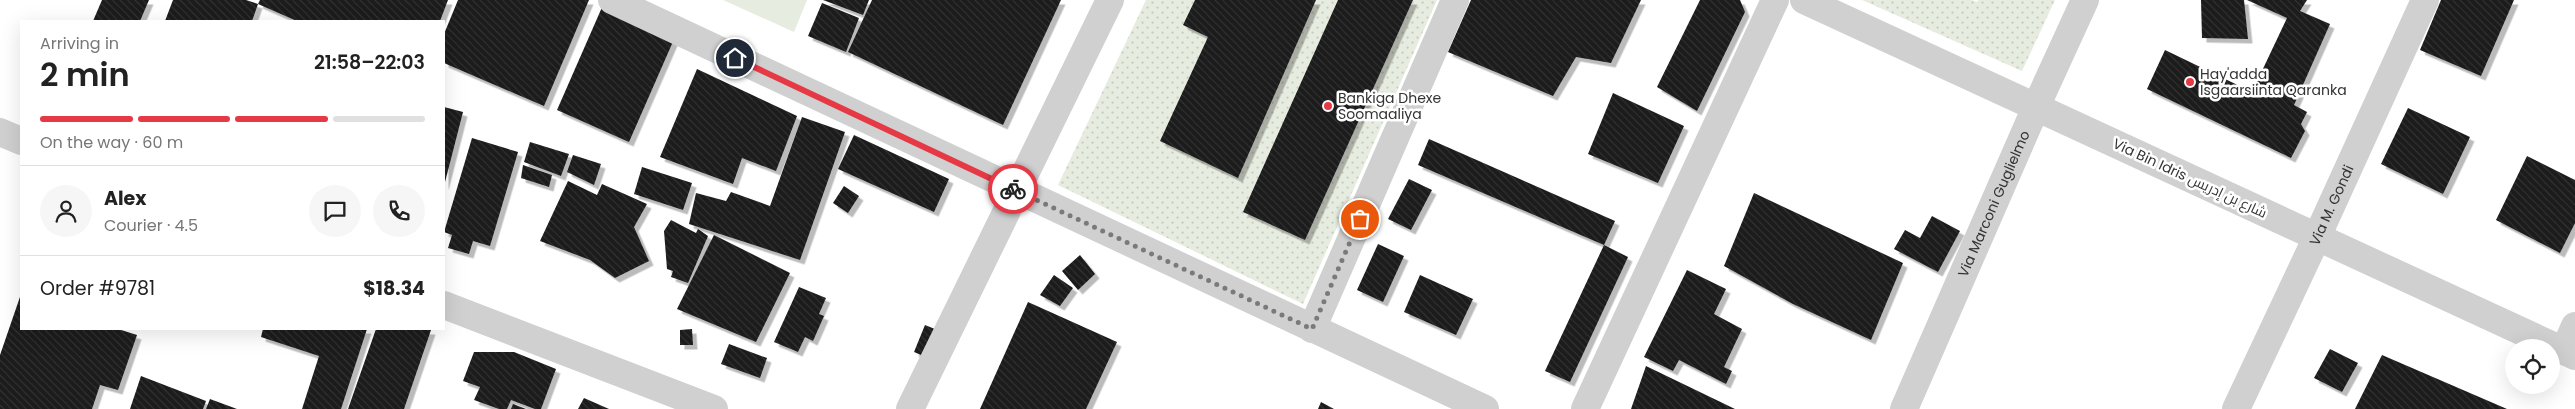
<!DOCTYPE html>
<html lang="en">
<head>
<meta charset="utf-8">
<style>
	body { margin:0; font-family:Poppins,Cairo,sans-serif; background:#f6f6f6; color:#222; height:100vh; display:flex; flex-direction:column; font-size:19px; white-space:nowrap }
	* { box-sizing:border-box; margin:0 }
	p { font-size:16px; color:#767676 }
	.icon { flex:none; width:28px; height:28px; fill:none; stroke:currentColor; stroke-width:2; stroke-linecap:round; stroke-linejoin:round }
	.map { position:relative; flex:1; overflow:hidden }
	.sheet { position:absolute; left:20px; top:20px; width:425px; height:310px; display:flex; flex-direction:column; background:#fff; border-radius:0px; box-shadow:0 5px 20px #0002 }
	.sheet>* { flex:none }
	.controls { position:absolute; left:2505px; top:339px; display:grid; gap:10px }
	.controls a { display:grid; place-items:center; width:55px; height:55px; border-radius:50%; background:#fff; box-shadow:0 5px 20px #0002; font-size:25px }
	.pin { position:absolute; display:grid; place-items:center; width:42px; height:42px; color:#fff; margin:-21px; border:2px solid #fff; border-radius:50%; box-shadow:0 1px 5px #0007 }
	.courier { position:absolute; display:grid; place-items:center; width:50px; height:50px; margin:-25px; border:4px solid #e63946; border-radius:50%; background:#fff; color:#222; box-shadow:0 1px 6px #0007 }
	.headline em { font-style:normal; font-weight:600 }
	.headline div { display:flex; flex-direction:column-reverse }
	.headline { display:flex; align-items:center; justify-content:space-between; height:85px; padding:0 20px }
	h1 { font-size:32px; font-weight:600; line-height:38px }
	.bar { display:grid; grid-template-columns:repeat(4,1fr); gap:8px 5px; align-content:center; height:60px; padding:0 20px }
	.bar i { height:6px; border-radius:4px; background:#e0e0e0 }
	.bar .current { background:#e63946 }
	.bar p { grid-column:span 4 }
	.line { display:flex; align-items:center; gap:12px; padding:0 20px; border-top:1px solid #e0e0e0 }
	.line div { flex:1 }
	.round { display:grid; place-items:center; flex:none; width:52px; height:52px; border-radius:26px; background:#f6f6f6 }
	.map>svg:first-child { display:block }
	.grass { fill:url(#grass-dots) }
	.pitch { fill:#e6ecdf }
	.building { fill:url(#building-back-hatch); filter:url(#shadow) }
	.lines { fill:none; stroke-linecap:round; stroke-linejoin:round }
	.minor { stroke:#d0d0d0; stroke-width:28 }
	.done { stroke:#7a7a7a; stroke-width:5; stroke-dasharray:0 9 }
	.route { stroke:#e63946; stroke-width:6 }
	.poi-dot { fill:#e63946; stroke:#fff; stroke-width:2 }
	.labels { text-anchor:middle; stroke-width:5; stroke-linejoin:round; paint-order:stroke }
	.poi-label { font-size:14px; fill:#333; stroke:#fff; text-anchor:start }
	.street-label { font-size:14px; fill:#333; stroke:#fff }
</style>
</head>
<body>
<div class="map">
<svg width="2575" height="409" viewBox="0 0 2575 409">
	<defs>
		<pattern id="grass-dots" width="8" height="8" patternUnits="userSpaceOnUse" patternTransform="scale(1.25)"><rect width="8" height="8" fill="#e6ecdf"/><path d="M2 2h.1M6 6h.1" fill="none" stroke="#c6cbc0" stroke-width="1.8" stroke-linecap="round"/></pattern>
		<pattern id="building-back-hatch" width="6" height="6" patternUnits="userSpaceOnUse" patternTransform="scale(1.25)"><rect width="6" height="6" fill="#1a1a1a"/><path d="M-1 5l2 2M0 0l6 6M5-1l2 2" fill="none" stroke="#333"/></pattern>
		<filter id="shadow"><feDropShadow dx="4.5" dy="4.5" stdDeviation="0" flood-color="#0004"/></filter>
	</defs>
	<rect width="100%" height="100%" fill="#fff"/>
	<path class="grass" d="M1146,0H1437L1303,304L1058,185Z
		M1862,0H1972L1977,2L1978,0H2055L2022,71Z"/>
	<path class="pitch" d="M723,0H807L794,32Z"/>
	<path class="building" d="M102,0H149L140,21H93Z
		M173,0H246L258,4L260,0H448L440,21H297L258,4L252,21H165Z
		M458,0H589L544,106L444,63V34Z
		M823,0H869L863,15Z
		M872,0H1061L1003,125L848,52Z
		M1195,0H1316L1238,178L1160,141L1208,37L1183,25Z
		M1338,0H1413L1305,240L1243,212Z
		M1471,0H1641L1611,63L1576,57L1553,96L1448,52Z
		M1700,0H1740L1745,12L1697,111L1657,87Z
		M2201,0H2244L2248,39L2202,38Z
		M2247,0H2307L2300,11L2330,24L2294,105L2307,112L2301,124L2305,131L2291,158L2147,89L2165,50L2252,92L2287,18Z
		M2441,0H2514L2481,76L2420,50Z
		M822,3L859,18L846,52L808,36Z
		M603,5L675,37L629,142L557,110Z
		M697,69L797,116L776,171L742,158L733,184L660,157Z
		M1613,93L1684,126L1658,183L1588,154Z
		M444,107L463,112L444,186Z
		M2408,108L2470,137L2443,194L2381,164Z
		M802,117L845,132L800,260L689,224L696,193L726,201L731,192L770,206Z
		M854,135L949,179L934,212L838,169Z
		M472,138L518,152L490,246L473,241L469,254L448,248L452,235L444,232Z
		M1429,139L1615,221L1604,245L1628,257L1570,382L1545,371L1604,245L1418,165Z
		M530,142L569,154L561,176L524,162Z
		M573,155L601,164L594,185L567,172Z
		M2527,156L2575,180V223L2560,253L2496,220Z
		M523,165L552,175L549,187L521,178Z
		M642,167L692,183L683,210L634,194Z
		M1409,179L1432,190L1411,230L1388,219Z
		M568,181L597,195L602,184L647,204L634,227L649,261L615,278L590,260L540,241Z
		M844,186L859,196L848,213L833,203Z
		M1754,193L1903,263L1871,340L1793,304L1724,266Z
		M1932,216L1960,231L1938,272L1894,249L1905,230L1920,238Z
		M671,220L696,233L698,229L708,236L688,283L671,277L673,271L667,269L664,231Z
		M714,235L790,273L756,342L677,309Z
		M1378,244L1404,256L1383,302L1357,290Z
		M1080,255L1095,274L1078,290L1062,271Z
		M1687,270L1726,289L1714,314L1742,329L1724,367L1732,371L1726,384L1679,360L1673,371L1644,357Z
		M1054,275L1073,288L1060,306L1040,295Z
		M1420,275L1473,299L1456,335L1404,312Z
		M799,287L826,298L819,314L824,316L813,341L805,337L798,352L774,342Z
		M21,294V329H118L137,335L118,390L100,385L92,409H0V355Z
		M1028,302L1117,342L1086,409H980Z
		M925,325L952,336L940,363L914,352Z
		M263,329H367L341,409H302L319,356L261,337Z
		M376,329L431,330L404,409H348Z
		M692,329L693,345H680V330Z
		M729,344L767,358L760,378L721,364Z
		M2330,349L2358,363L2342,392L2314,378Z
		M474,352H514L556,369L541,409H535L511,400L507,409H499L474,400L480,387L463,381Z
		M2382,355L2507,409H2355Z
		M1646,366L1735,409H1631Z
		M141,376L206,401L203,409H130Z
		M584,398L609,409H578Z
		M210,399L237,409H206Z
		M1321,402L1334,409H1318Z
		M513,404L526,409H511Z"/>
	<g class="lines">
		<g class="minor">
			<path d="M612,0L1485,409"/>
			<path d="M1804,0L2575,356"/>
			<path d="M0,132L21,141"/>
			<path d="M444,305L714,409"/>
			<path d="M1312,329L1455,0"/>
			<path d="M2564,351L2575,326"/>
			<path d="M910,409L1110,0"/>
			<path d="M1585,409L1775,0"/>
			<path id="s1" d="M1904,409L2036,107L2085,0"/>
			<path id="s2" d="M2236,409L2317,237L2425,0"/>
		</g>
	</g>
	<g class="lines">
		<path class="done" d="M1013,189L1312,329L1360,219"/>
		<path class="route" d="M735,58L1013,189"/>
	</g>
	<g class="poi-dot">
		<circle cx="2190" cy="82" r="5"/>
		<circle cx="1328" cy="106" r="5"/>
	</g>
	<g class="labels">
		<g class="poi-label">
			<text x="2200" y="79">Hay'adda<tspan x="2200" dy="16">Isgaarsiinta Qaranka</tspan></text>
			<text x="1338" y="103">Bankiga Dhexe<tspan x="1338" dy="16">Soomaaliya</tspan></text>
		</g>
		<g class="street-label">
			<text transform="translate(2190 178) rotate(25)" y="5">Via Bin Idris شارع بن إدريس</text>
			<text dy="5" stroke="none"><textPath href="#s1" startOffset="224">Via Marconi Guglielmo</textPath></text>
			<text dy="5" stroke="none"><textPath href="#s2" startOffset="225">Via M. Gondi</textPath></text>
		</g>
	</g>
</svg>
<div class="controls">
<a><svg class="icon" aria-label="locate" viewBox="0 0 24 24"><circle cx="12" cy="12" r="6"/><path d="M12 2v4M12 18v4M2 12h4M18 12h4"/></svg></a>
</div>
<div class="pin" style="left:1360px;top:219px;background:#ea580c"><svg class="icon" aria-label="bag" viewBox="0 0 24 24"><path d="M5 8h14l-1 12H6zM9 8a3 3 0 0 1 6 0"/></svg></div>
<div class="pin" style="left:735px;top:58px;background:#1f2937"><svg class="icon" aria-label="home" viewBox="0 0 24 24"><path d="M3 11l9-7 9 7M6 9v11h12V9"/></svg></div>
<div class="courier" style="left:1013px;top:189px"><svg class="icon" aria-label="bike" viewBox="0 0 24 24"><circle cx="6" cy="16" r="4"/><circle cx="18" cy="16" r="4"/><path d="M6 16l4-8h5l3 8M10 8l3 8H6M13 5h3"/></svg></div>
<section class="sheet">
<div class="headline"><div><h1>2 min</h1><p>Arriving in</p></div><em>21:58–22:03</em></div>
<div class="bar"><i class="current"></i><i class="current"></i><i class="current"></i><i></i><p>On the way · 60 m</p></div>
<div class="line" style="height:90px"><a class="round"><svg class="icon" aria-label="person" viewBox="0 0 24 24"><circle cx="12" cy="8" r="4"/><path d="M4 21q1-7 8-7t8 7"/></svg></a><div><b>Alex</b><p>Courier · 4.5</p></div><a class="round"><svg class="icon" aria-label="chat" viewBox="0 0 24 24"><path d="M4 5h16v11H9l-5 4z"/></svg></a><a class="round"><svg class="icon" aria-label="phone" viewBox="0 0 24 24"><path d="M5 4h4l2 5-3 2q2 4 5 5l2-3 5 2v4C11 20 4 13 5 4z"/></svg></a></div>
<div class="line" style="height:65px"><div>Order #9781</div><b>$18.34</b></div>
</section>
</div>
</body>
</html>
